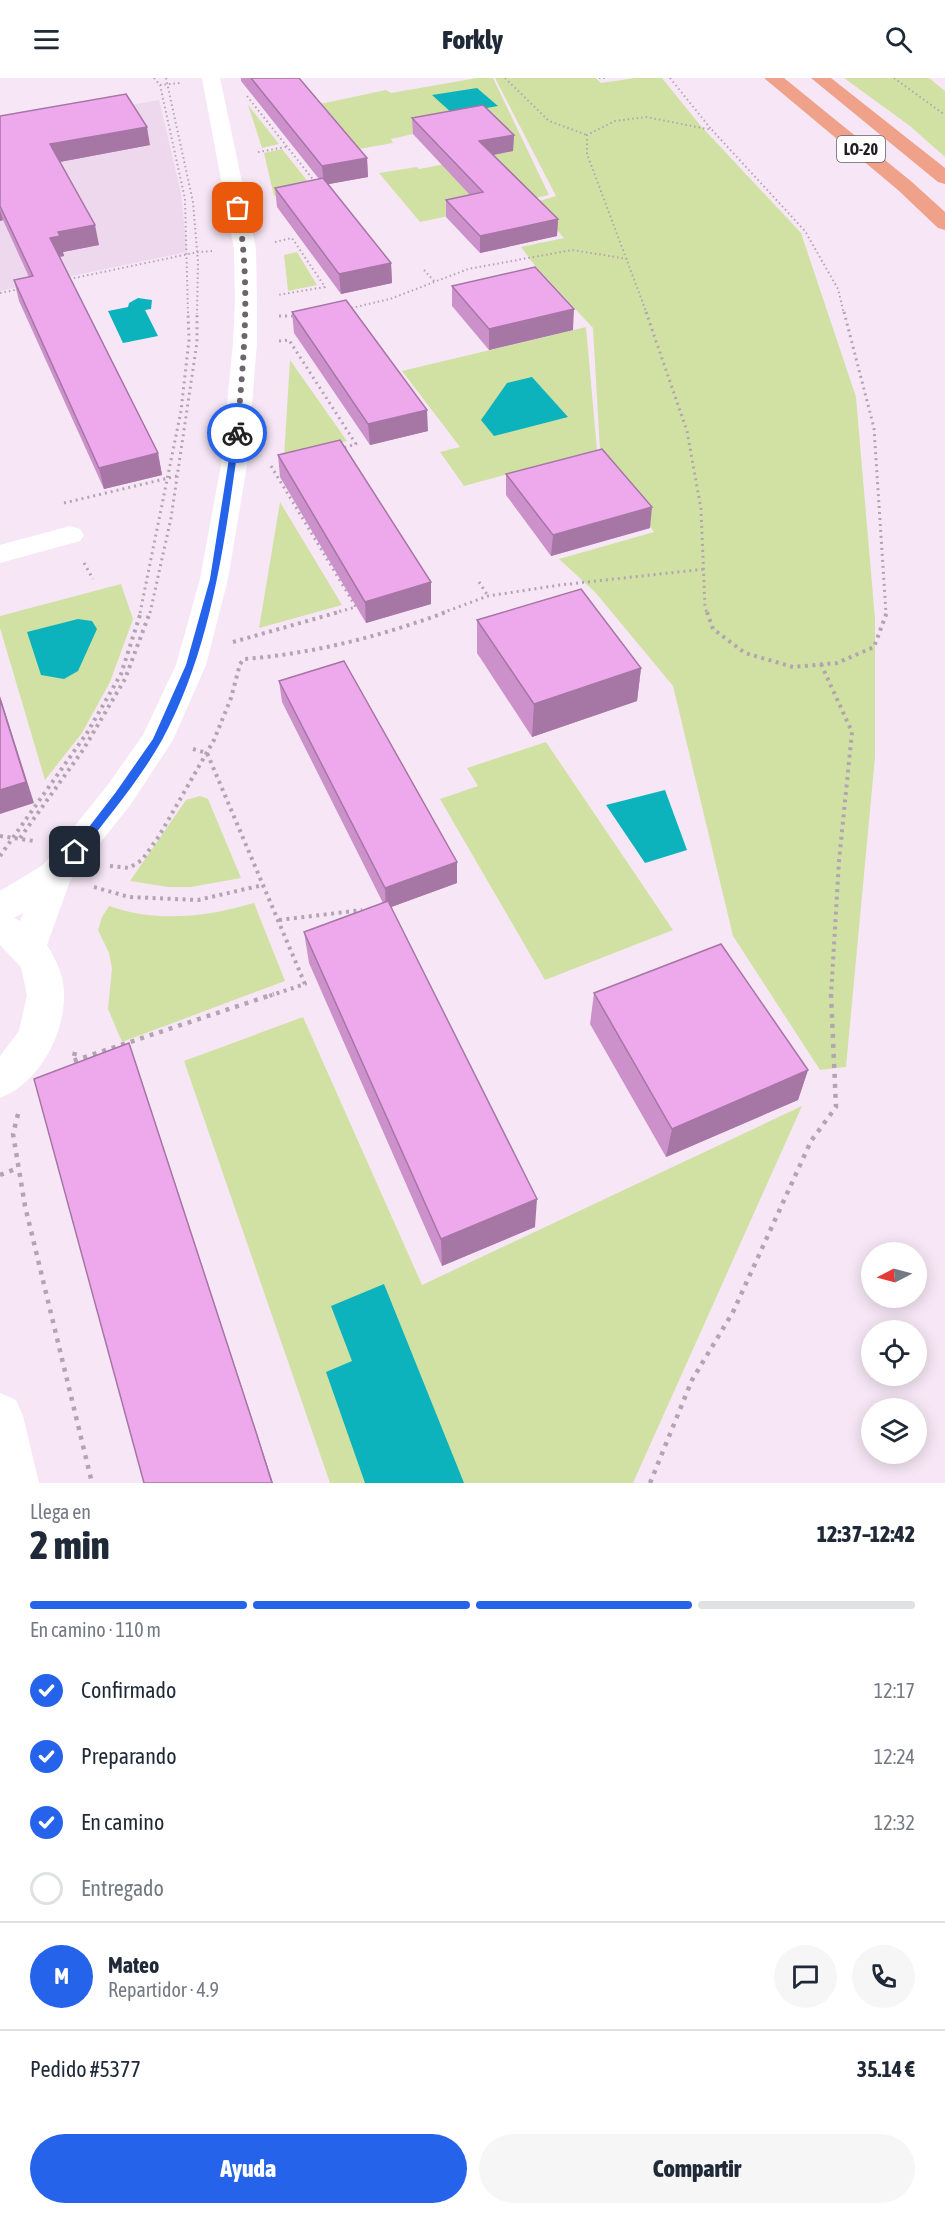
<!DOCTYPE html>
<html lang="es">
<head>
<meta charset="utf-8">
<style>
	body { margin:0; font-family:"Asap Condensed",sans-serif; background:#f6f6f7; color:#1f2937; height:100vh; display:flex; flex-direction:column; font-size:22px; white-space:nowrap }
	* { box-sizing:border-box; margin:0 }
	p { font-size:20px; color:#747a83 }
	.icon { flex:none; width:33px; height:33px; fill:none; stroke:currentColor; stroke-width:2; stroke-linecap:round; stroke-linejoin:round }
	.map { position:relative; height:1405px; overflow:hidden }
	.details { display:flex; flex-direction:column; background:#fff; flex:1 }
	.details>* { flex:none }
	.needle { width:39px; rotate:264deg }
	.controls { position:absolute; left:861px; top:1164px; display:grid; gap:12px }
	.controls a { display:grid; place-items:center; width:66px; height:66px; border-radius:50%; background:#fff; box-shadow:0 3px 15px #0003; font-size:30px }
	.pin { position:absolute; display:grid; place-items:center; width:51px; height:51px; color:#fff; margin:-26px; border-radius:12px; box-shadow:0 3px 9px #0006 }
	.courier { position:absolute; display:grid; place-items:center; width:60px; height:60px; margin:-30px; border:4px solid #2563eb; border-radius:50%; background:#fff; color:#222; box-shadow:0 2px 8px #0007 }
	.headline em { font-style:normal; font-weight:800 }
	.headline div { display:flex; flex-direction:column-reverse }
	.headline { display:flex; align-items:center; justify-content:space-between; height:102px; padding:0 30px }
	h1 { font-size:39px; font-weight:800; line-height:45px }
	.bar { display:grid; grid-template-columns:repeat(4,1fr); gap:9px 6px; align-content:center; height:72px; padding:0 30px }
	.bar i { height:8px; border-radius:4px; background:#e0e1e3 }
	.bar .active { background:#2563eb }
	.bar p { grid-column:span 4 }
	.line { display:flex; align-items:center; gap:15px; padding:0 30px; border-top:2px solid #e0e1e3 }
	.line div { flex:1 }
	.round { display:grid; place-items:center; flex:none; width:63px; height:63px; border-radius:32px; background:#f6f6f7 }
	ol { padding:0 30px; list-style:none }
	li { display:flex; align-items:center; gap:18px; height:66px }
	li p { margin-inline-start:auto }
	li .icon { padding:6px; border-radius:50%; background:#2563eb; color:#fff; stroke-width:4 }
	li:last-child { color:#747a83 }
	li i { width:33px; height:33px; border:3px solid #e0e1e3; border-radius:50% }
	.button { display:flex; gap:12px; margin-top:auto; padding:12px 30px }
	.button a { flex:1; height:69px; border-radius:36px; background:#2563eb; color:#fff; font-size:24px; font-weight:800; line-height:69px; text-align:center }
	.button a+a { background:#f6f6f7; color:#1f2937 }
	header { display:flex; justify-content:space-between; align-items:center; height:78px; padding:0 30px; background:#fff; font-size:27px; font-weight:800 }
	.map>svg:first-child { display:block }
	.built { fill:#eed8ed }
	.green { fill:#d1e1a4 }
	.water { fill:#0cb3bd }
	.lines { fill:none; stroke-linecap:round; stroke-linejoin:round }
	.path-far3 { stroke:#b2a5b1; stroke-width:2; stroke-dasharray:1.5 3; stroke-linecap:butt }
	.path-far2 { stroke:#b2a5b1; stroke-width:3; stroke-dasharray:2 4; stroke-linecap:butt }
	.path-far1 { stroke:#b2a5b1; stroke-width:4; stroke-dasharray:3 4.5; stroke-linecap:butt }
	.path { stroke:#b2a5b1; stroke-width:4.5; stroke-dasharray:4 6; stroke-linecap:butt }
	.minor { fill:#fff; fill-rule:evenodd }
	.motorway { fill:#f0a18a; fill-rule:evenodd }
	.wall { fill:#cc91cb }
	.shaded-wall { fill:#a676a5 }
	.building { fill:#eda9ec; stroke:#a676a5; stroke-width:1.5 }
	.route { fill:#2563eb }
	.done { stroke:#6d646c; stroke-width:6; stroke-dasharray:0 10.8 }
	.labels { text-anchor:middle; stroke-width:4.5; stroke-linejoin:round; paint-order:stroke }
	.shield { fill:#fff; stroke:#646164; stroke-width:1.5 }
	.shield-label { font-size:16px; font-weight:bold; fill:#221d22 }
</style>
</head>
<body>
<header><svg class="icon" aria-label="menu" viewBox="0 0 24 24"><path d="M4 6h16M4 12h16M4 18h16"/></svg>Forkly<svg class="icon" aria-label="search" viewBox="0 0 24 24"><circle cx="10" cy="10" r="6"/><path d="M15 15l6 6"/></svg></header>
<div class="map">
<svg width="945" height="1405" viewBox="0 0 945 1405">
	<rect width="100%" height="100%" fill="#f7e7f6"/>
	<path class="built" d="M159,22L181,115L187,174L0,213V50Z"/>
	<path class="green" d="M477,0H493L549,117L420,144L379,95L417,89L419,91L512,73L413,56L391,61L393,65L359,71L320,26L386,12L391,15Z
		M495,0H596L601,5L635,0H662L700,47L801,155L856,319L875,541V679L846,989L820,992L733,858L673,608L595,514L559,481L654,454L600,373L593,250L536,189L521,169L564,160L533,125L556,118Z
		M844,0H929L945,13V79L910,48Z
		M248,27L279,66L262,70Z
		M282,71L313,110L274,118L264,75Z
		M297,174L317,207L288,213L284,177Z
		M586,249L597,372L464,408L440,374L460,369L402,293Z
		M290,282L347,363L284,379Z
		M280,424L342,527L259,550Z
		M121,506L133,541L110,604L82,655L45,702L0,550V538Z
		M546,664L673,852L545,902L440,721L478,708L467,690Z
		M200,718L208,721L241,800L191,809H168L130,803L186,722Z
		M254,825L285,903L122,964L108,931L112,890L109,875L98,852L102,839L109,828C158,845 205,839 254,825Z
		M303,939L422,1207L802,1028L633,1405H330L184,983Z"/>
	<path class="water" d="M477,10L498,28L453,36L432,17Z
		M138,220L152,222L151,231L145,232L158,258L123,265L108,233L128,229L129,225Z
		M532,299L568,339L494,358L481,342L507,305Z
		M78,541L92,543L97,551L78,593L64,601L41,597L27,554Z
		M665,712L687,772L645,785L606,727Z
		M384,1206L464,1405H365L326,1294L352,1283L331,1228Z"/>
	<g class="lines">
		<path class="path-far3" d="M154,0L160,7L185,121L188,236
			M166,0L193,124L198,184L197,236
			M505,0L549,43L587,57
			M599,0H605
			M670,0L711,51
			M894,0L945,37
			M160,7L180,5
			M247,18L315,104
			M258,74L286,69
			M275,164L292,160L325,209L277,217
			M424,192L435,204
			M65,202L198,174L214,173
			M0,215L20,211
			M347,231L390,221L468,191L572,172L628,181
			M647,236L587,76V57L615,43L646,39L712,52L805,153L838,211L844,236"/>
		<path class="path-far2" d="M646,234L687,353L701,431L705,529L707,535
			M844,234L874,350L886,535
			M279,238H295
			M279,263L289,262L356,366L340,371
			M271,388L356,529L334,535
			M64,425L177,398
			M84,485L93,501
			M479,504L488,518
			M140,535L181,333L189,262L188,234
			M150,535L171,440L197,264V234
			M442,535L488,518L560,507L705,491"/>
		<path class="path-far1" d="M707,534L713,551L745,575L793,589L837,585L874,569L887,534
			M233,564L339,534
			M821,586L852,654L839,783L831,918
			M193,671L207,675L305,906L269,918
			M0,758L34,763
			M20,760L83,672L125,601L150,534
			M0,778L87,655L121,596L141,534
			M110,788L129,790L142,782L159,758L214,662L231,620L240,586L244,581C312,576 382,558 446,534
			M94,809L129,819L198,822L263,807
			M279,842L362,832"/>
		<path class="path" d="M75,974L73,983L274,916
			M18,1036L13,1056L25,1128L92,1405
			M0,1097L18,1090
			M650,1405L692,1302L733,1234L811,1063L836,1029L831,916"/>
		<path class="minor" d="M202,0H220L256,171L257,223V265L247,387L228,501L206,587L173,662L131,726L70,803L47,867C54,878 61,892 63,905C70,948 41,1005 0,1020V978L19,953L27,917L21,889L0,867V813L43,787L107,708L143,657L176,587L200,501L221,387L233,265L235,223L234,171ZM23,835L20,843L14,840Z
			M70,448L80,451L84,457L80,463L0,485V467Z
			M0,1315L16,1322L23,1338L39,1405H0Z"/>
		<path class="motorway" d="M764,0H784L912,104L945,134V152L938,150L898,112Z
			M811,0H831L945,90V106L938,104Z"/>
	</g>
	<path class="wall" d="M241,0H251L367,80L368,99L328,106L391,185L392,205L341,216L277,129L275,110L319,101L241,3Z
		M0,38L150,67L60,84L99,167L63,174L64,178L59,179L158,375L162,397L104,411L19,223L14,202L29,199L3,142L0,143Z
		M412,40L514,57L513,73L493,77L558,141L557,158L480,175L446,139V122L470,117L413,56Z
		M452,208L573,252L489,272L452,228Z
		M292,234L428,353L370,367L294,255Z
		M278,377L431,504V526L366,545L280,399Z
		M506,396L650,450L551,478L506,417Z
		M477,542L641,590L637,623L532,659L477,575Z
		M279,603L457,805L391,829L535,1149L442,1188L309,885L304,854L383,825L282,624Z
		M594,915L808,992L798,1022L666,1079L590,946Z"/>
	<path class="shaded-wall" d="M147,49L150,67L54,85L50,66Z
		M514,57L513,73L479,80V63Z
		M367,80L368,99L324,107L322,88Z
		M0,132L3,142L0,143Z
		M558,141L557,158L480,175V158Z
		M95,147L99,167L63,174L64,178L54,180L50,160L58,154Z
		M391,185L392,205L341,216L339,196Z
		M574,231L573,252L489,272V251Z
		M427,332L428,353L370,367L368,346Z
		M158,375L162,397L104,411L99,390Z
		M652,429L650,450L551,478L553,457Z
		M431,504V526L366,545L365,524Z
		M641,590L637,623L532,659L534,626Z
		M0,618L34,725L0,736Z
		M457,784V805L386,831L385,810Z
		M129,965L139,995L273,1405H272Z
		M808,992L798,1022L666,1079L672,1051Z
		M537,1121L535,1149L442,1188L441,1161Z"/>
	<path class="building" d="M251,0H299L367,80L322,88Z
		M126,16L147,49L50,66L95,147L58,154L60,158L50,160L158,375L99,390L14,202L33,198L0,128V38Z
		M483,27L514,57L479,63L558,141L480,158L446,122L483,114L412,40Z
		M323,100L391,185L339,196L275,110Z
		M535,189L574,231L489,251L452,208Z
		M346,222L427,332L368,346L292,234Z
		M340,362L431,504L365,524L278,377Z
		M602,371L652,429L553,457L506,396Z
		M581,511L641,590L534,626L477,542Z
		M344,583L457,784L385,810L279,603Z
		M0,621L26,704L0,712Z
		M388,823L537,1121L441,1161L304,854Z
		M721,866L808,992L672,1051L594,915Z
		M129,965L255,1351L272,1405H144L34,1001Z"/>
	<path class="route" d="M237,353L240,355C225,460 213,568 162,662C139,703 107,740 79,777H72V771L116,714L153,661L186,587L210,501L233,355Z"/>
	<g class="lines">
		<path class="done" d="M237,355C244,277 251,209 238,130"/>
	</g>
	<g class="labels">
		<rect class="shield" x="837" y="58" width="48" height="26" rx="4.5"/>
		<g class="shield-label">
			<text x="861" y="77">LO-20</text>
		</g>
	</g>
</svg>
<div class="controls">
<a><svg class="needle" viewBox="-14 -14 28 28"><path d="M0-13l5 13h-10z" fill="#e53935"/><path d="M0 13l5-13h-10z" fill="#747a83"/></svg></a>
<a><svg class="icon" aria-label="locate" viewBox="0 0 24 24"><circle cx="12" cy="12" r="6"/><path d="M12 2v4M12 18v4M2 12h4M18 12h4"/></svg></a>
<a><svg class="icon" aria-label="layers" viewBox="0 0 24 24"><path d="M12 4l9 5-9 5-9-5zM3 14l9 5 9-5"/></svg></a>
</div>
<div class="pin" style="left:238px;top:130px;background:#ea580c"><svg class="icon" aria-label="bag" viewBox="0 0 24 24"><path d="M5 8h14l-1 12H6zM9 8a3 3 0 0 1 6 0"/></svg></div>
<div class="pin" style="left:75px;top:774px;background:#1f2937"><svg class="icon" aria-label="home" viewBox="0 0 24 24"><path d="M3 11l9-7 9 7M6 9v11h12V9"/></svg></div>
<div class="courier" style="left:237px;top:355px"><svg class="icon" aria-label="bike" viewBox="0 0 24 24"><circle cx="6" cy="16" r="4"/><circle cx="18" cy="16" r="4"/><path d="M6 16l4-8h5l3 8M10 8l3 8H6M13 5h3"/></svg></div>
</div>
<section class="details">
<div class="headline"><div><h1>2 min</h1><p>Llega en</p></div><em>12:37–12:42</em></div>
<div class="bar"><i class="active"></i><i class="active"></i><i class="active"></i><i></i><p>En camino · 110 m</p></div>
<ol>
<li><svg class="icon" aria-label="check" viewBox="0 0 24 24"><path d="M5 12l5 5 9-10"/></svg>Confirmado<p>12:17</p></li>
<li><svg class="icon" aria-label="check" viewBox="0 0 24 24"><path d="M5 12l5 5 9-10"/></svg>Preparando<p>12:24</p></li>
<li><svg class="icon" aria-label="check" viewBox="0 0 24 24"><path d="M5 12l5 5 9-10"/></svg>En camino<p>12:32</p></li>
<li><i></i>Entregado</li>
</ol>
<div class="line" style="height:108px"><b class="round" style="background:#2563eb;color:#fff">M</b><div><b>Mateo</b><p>Repartidor · 4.9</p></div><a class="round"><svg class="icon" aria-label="chat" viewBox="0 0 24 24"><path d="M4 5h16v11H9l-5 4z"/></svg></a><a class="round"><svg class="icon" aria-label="phone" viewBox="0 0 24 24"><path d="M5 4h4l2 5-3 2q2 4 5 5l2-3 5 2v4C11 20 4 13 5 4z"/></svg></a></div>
<div class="line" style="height:78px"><div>Pedido #5377</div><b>35.14 €</b></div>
<div class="button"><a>Ayuda</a><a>Compartir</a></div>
</section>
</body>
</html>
